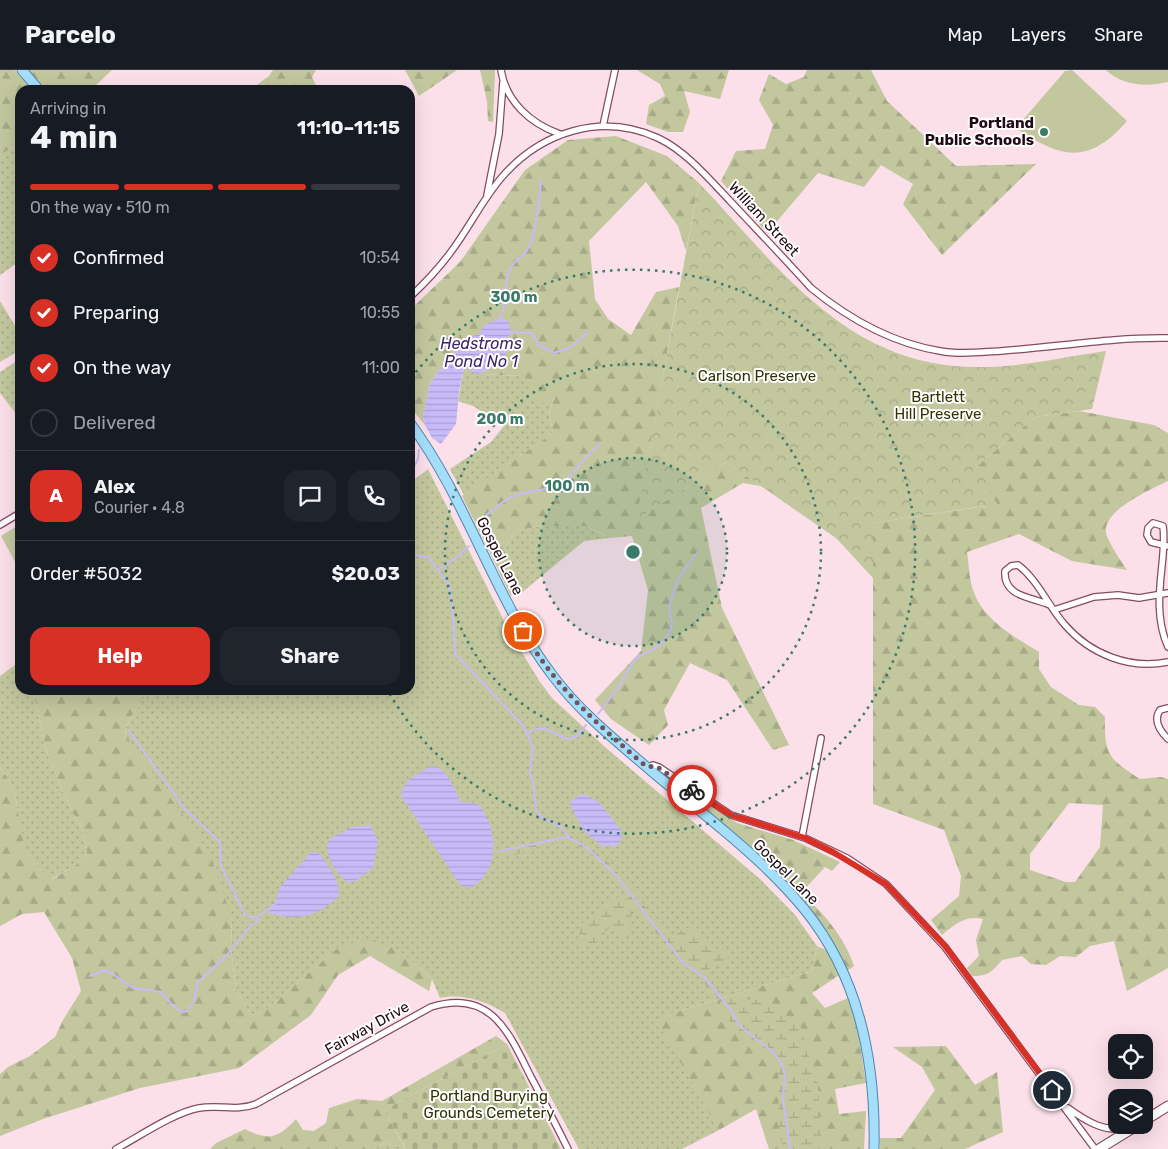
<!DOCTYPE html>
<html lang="en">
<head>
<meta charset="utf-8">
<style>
	body { margin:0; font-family:Rubik,sans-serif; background:#20242c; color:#f1f3f6; height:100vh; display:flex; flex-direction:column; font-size:19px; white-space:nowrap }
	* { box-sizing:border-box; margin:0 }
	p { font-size:16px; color:#9ea1a6 }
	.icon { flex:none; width:28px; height:28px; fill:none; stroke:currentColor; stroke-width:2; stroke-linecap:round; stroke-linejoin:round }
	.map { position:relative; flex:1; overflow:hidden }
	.details { position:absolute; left:15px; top:15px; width:400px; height:610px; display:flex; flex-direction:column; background:#171b24; border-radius:15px; box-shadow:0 5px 20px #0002 }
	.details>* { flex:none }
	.tools { position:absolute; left:1108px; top:964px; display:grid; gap:10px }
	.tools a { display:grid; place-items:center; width:45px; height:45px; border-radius:10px; background:#171b24; box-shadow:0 5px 20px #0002; font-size:25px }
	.pin { position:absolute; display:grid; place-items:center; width:42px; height:42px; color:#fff; margin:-21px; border:2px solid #fff; border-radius:50%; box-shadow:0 1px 5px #0007 }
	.courier { position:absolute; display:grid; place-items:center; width:50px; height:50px; margin:-25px; border:4px solid #d93025; border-radius:50%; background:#fff; color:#222; box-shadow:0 1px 6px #0007 }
	.overview em { font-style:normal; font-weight:700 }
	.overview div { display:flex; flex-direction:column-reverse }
	.overview { display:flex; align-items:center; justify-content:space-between; height:85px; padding:0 15px }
	h1 { font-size:32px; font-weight:700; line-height:38px }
	.bar { display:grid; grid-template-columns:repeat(4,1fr); gap:8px 5px; align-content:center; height:60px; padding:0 15px }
	.bar i { height:6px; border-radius:4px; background:#363941 }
	.bar .selected { background:#d93025 }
	.bar p { grid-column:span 4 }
	.line { display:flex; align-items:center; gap:12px; padding:0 15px; border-top:1px solid #363941 }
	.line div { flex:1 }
	.round { display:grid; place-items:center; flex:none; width:52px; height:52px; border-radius:15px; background:#20242c }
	ol { padding:0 15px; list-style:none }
	li { display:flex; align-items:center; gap:15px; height:55px }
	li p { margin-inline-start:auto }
	li .icon { padding:5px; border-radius:50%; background:#d93025; color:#fff; stroke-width:4 }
	li:last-child { color:#9ea1a6 }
	li i { width:28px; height:28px; border:2px solid #363941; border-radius:50% }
	.action { display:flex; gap:10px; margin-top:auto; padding:10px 15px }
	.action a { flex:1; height:58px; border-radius:15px; background:#d93025; color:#fff; font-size:20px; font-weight:700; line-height:58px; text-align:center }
	.action a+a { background:#20242c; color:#f1f3f6 }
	header { display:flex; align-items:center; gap:30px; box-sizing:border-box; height:70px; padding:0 25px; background:#171b24; border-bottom:1px solid #363941 }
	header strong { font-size:24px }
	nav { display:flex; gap:28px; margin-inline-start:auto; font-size:18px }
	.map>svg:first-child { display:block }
	.grass { fill:url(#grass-dots) }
	.forest { fill:url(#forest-firs); fill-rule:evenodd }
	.wetland { fill:url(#wetland-marsh) }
	.cemetery { fill:url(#cemetery-stones) }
	.park { fill:url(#park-crowns) }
	.garden { fill:#c2c79e }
	.water { fill:url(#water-rules) }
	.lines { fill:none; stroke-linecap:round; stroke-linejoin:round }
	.stream { stroke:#c7bcf8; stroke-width:2 }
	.street-casing { stroke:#854a64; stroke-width:8 }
	.secondary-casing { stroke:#854a64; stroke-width:11 }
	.primary-casing { stroke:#5086a9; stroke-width:11 }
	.street { stroke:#fff; stroke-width:5.5 }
	.secondary { stroke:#fff; stroke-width:9 }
	.primary { stroke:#a5defb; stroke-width:9 }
	.done { stroke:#6d555f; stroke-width:5; stroke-dasharray:0 9 }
	.route { stroke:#d93025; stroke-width:6 }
	.ring { fill:none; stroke:#3b7a69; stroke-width:2.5; stroke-dasharray:2.5 5 }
	.poi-dot { fill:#3b7a69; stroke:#fff; stroke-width:2 }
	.labels { text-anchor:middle; stroke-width:4; stroke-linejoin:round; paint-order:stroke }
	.poi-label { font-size:15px; font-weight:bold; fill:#210a15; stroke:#fff; text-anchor:end }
	.street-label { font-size:15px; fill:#210a15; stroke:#fff }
	.park-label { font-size:15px; fill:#303300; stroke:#fff }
	.water-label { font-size:16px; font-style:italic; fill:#392569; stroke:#fff }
	.centre { fill:#3b7a69; stroke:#fff; stroke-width:2.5 }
	.ring-label { font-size:15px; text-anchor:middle; font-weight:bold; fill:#3b7a69; stroke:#fff; stroke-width:4; stroke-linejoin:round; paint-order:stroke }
</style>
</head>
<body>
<header>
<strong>Parcelo</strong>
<nav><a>Map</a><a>Layers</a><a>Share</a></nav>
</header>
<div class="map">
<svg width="1168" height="1079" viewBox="0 0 1168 1079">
	<defs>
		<pattern id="grass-dots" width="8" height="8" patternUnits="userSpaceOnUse" patternTransform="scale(1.25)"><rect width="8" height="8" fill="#c2c79e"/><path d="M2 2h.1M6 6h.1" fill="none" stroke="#a6aa87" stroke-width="1.8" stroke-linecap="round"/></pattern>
		<pattern id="forest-firs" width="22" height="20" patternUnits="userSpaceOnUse" patternTransform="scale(1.25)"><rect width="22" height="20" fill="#c2c79e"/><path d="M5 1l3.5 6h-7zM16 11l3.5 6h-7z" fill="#a6aa87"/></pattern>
		<pattern id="wetland-marsh" width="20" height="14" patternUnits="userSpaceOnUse" patternTransform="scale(1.25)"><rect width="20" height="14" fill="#c2c79e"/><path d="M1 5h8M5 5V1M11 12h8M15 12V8" fill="none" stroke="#a6aa87"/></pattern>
		<pattern id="cemetery-stones" width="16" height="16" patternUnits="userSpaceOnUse" patternTransform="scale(1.25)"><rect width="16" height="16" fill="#c2c79e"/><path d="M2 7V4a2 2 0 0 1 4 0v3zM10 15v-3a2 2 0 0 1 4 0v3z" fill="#a6aa87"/></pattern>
		<pattern id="park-crowns" width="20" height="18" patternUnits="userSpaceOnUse" patternTransform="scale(1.25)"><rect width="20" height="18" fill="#c2c79e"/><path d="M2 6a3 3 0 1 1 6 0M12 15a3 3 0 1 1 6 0" fill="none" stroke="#a6aa87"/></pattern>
		<pattern id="water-rules" width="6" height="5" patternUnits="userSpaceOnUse" patternTransform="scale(1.25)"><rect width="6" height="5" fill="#c7bcf8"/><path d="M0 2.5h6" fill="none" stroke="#aba0d4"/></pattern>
	</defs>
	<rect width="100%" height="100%" fill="#fbdfe9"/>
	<path class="grass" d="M20,75V191L0,205V84Z
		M0,231L20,264V280L0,292Z
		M20,289V349L0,323V302Z
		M465,293L479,304L524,306L554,328L549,340L553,363L464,425L450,399L491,372L504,356L473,336L458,331Z
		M428,399L510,563L540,612L552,628L605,677L760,809L795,845L817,876L812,901L673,943L659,953L719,1060L682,1079H579L505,943C485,931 463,923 440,928L432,909L399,881L340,876L263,942L251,945L236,919L231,879L232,849L125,664L129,650L149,620H410V413Z
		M541,456H585L610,468L584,471L520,524L505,479L516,461Z
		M19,592L20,620H33L45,676L64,725L82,760L87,783L75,796L51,809C4,776 31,729 0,698V606Z
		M384,1073L405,1078L406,1079H374Z"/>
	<path class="forest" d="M0,0H15L32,20H20V75L0,84Z
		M27,0H112L91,20H44Z
		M273,0H316L312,7L318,20H250L269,6Z
		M405,0H457L419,26Z
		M480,0H495L493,52L488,51L487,31Z
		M637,0H729L720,29L684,21L690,42L683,62H668L646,54L649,35L665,26L660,14Z
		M807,0H871L887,31L956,96L1036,94L942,185L903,134L913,114L881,95L864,117L818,103L767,163L721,111L736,81L765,79L773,55L759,30L769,4L786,14L804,7Z
		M616,66L667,86L699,113L686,181L678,156L646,112L589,171L595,229L608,249L631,265L656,222L679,217L637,449L726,392L761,416L743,413L701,438L722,538L789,675L773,680L727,610L690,593L664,640L668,655L649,675L611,649L595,630L641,581L648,520L632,466L610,468L585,456H541L516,461L505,479L520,524L511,526L462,426L553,363L549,340L554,329L537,335L524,306L479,304L502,292L506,286L505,275L508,266L480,264L464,268L430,313L423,347L425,355L410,337V240L460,192L525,100L568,70Z
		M1079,341L1154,355L1168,363V411C1152,419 1102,440 1106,463C1108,472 1121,491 1127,500L1072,491L1019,464L967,482C969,494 969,509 973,520C983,550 1013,566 1039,582V599L1051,617L1079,635L1095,637L1105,647C1104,685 1109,689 1140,709L1161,707L1168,709V898L1127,921L1114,871L1090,876L1076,887L1060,886L1046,895L1031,894L1022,886L1002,890C993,901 987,907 972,906L967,898L979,886L976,870L983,849C966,845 955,854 942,865L931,850L959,826L961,806L944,760L873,734V453L986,436L992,413L977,396L1035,347ZM1069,733L1103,735L1100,777L1075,812H1066L1030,800V784Z
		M20,454V501L1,466Z
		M33,620H149L129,650L125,664L210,784L232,849L231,879L236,919L251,945L263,942L340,876L370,868L399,881L432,909L429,921L370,886L338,905L311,945L239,998L140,1018L43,1049L0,1066V1004L8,997L30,986L55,967L63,950L81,921L72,888L44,842L22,844L0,856V698C31,729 5,779 52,809L75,796L87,783L82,760L64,725L45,676Z
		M703,732L737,753L793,770L840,792L832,801L825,797L801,823C823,842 845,868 854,896L847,901C826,860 802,820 767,790C748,773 727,758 708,741Z
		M817,876L826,880L841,904L812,923L825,938L848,928L857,954L866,1013L835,1019L839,1044L866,1041L864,1079H769L756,1039L719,1060L658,953L673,943L812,901Z
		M496,966L507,974L384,1040L405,1078L384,1073L374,1079H210L216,1073L245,1059C269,1071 277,1069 296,1049L303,1060L314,1061L326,1053L329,1038L357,1029L382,1031Z
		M946,976L975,1015L997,1002L1003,1062L965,1079H880V1068H901L935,1020L922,997L893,977Z"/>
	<path class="wetland" d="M564,765C605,770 645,841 670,869L683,859L695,856C710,872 698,876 726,881L728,889L727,891L705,901L710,912L719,920V925L712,924C702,906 682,898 673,880L660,877L663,872L637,838L632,842C630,851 631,861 620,865L614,859L608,857L602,870L589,876L582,875L578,868L581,854L626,822C623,812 611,802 603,795C573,767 564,766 526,781C519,784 511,787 504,785L500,781Z
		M729,928L760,930L794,950L802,959L809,987L817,1002L821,1064L827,1079H783L778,1053L779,1011L777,998L767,986L742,970L720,937V932Z"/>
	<path class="cemetery" d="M507,974L561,1079H406L384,1040Z"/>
	<path class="park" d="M699,113C779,197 846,296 975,297C1019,298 1063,287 1106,281L1092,339L1035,347L977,396L994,410L990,422L997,434L873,453V508L836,468L726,392L636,450Z"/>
	<path class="garden" d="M1072,0L1127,51C1089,95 1061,89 1016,58L1065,1Z
		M1106,0H1168V12C1147,17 1122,16 1106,0Z"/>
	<path class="water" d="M500,248L508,251L512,264L508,266L505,275L506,286L502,292L479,304L472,302L465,293L459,322L456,354L441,374L432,368L425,355L423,347L430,313L464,268L480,264L483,256Z
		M432,696C448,697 454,720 461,732C466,733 472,732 477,734C482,737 485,745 488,750C498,773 495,807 469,818L460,815L401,726C404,708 418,704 432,696Z
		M581,724C602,729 608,745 622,761L621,770L615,777L609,775L603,777L583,760L570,735L572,730Z
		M370,755L378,771L373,798L354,812H346C335,800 323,786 329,769L352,757Z
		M311,782H317C327,791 341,813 339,826C315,848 298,851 268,843L274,835L280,817Z"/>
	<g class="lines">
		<path class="stream" d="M500,248C509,231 503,212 510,199C513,192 521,188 526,182C537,165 539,131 541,111
			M510,262L532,263L539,275L554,283L571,277L588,262
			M410,404L418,389L419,380
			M410,412L414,425L410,432
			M480,466L485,460V447C488,442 493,441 497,437C517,418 533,425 555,416C573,409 584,385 600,374
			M410,481L418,486L428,487L448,513L452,533L455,584L523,655L533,677L530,704L533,712L536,739L541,747L561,757L568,766
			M438,499L455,489L469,476
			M598,644L616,621L636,588L659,576L670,562L672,553L669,537L671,530L678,509L697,483
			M129,661L184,738L220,772L221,796L245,845
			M528,663C550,651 551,667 570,669L577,666L586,655
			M500,781L568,767L586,777L615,804L683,893L704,907L730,939L740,956L774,983L783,996L785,1004L783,1029L790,1079
			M248,847H256
			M90,906L105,900L108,901L133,918L161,922L173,936L183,942L187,941L194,931L198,912L227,885L251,855L258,851L257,847L275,834"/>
		<defs>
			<path id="street" d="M501,0C506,32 531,54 560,64
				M603,56L615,0
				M487,125L499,64L503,12
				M410,227C425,213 441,196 453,179C470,156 483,129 502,107C541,62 601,42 658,68C686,81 710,110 731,132C758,161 785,189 811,218C849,249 891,273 940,281C960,285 981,282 1001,281C1057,277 1112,267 1168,268
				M0,455L20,443
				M1167,476L1151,472L1147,465L1148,458L1153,453L1163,456C1168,489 1149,534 1168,577
				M1050,535C1032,527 1003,527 1005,501L1011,496L1018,495C1038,510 1048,536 1065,555C1090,584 1130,600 1168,592
				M1054,540L1094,527L1118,525L1139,528L1168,523
				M1168,638L1160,640C1153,650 1160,661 1168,669
				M647,697L653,695L659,697L731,745L805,768L847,788L886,814L945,877L1095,1079
				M802,767L821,668
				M1068,1038C1087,1052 1107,1064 1130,1057
				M116,1079C140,1066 173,1043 199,1038C220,1034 235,1042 256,1034L431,937C491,918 509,963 531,1007C544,1031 556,1055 568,1079"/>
			<path id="secondary" d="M1144,1051L1168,1036
				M1099,1079L1138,1055"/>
			<path id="primary" d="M22,0L39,20
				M410,353C468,431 494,529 553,606C580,642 615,670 649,699C702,744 761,786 805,840C860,908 876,993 874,1079"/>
		</defs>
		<use href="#street" class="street-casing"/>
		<use href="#secondary" class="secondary-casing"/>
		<use href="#primary" class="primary-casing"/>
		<use href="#street" class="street"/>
		<use href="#secondary" class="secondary"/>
		<use href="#primary" class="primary"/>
	</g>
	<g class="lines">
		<path class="done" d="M523,561C556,618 598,655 647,697L656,696L692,720"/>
		<path class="route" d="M692,720L731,745L805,768L833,782L886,814L945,876L1052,1020"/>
	</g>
	<circle cx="633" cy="482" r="94" fill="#3b7a69" fill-opacity=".12"/>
	<g class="ring">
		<circle cx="633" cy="482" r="94"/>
		<circle cx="633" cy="482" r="188"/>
		<path d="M411 308A282 282 0 1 1 388 621"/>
	</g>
	<circle class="poi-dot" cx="1044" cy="62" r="5"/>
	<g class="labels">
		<g class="poi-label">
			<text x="1034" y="58">Portland<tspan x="1034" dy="17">Public Schools</tspan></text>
		</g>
		<g class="street-label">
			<text transform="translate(764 149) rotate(47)" y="5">William Street</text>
			<text transform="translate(500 486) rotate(63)" y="5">Gospel Lane</text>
			<text transform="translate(786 802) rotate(45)" y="5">Gospel Lane</text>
			<text transform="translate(367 958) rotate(-29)" y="5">Fairway Drive</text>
		</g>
		<g class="park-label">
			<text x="757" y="311">Carlson Preserve</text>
			<text x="938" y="332">Bartlett<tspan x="938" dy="17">Hill Preserve</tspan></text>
			<text x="489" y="1031">Portland Burying<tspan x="489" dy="17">Grounds Cemetery</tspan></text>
		</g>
		<g class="water-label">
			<text x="481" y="279">Hedstroms<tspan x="481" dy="18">Pond No 1</tspan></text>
		</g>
	</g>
	<circle cx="633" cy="482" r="8" class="centre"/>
	<g class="ring-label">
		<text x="514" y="232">300 m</text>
		<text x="500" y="354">200 m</text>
		<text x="567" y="421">100 m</text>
	</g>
</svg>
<div class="tools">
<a><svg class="icon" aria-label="locate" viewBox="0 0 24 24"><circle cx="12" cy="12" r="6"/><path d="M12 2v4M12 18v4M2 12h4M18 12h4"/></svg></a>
<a><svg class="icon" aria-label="layers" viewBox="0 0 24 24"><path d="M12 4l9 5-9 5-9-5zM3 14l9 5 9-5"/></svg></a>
</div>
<div class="pin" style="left:523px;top:561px;background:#ea580c"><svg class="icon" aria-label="bag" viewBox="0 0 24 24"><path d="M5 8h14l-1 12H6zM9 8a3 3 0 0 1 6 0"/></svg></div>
<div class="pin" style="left:1052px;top:1020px;background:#1f2937"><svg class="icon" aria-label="home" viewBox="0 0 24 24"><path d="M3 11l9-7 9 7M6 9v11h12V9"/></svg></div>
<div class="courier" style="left:692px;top:720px"><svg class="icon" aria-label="bike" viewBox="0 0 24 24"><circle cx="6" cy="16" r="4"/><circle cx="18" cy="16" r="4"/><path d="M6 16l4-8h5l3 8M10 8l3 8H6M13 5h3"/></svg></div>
<section class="details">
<div class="overview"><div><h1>4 min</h1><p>Arriving in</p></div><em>11:10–11:15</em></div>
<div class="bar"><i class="selected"></i><i class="selected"></i><i class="selected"></i><i></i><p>On the way · 510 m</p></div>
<ol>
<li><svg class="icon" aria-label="check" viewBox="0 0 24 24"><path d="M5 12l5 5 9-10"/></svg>Confirmed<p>10:54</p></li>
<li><svg class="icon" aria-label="check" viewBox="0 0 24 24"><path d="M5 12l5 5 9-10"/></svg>Preparing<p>10:55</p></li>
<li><svg class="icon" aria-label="check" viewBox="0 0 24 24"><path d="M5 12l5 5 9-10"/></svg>On the way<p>11:00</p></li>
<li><i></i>Delivered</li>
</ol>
<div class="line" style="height:90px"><b class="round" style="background:#d93025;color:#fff">A</b><div><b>Alex</b><p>Courier · 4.8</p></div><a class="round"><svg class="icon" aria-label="chat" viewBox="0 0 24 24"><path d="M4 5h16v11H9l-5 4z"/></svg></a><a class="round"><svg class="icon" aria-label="phone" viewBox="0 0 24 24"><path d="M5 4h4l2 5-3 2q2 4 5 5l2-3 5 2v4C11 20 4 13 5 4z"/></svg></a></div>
<div class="line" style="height:65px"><div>Order #5032</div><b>$20.03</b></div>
<div class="action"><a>Help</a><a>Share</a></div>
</section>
</div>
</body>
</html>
